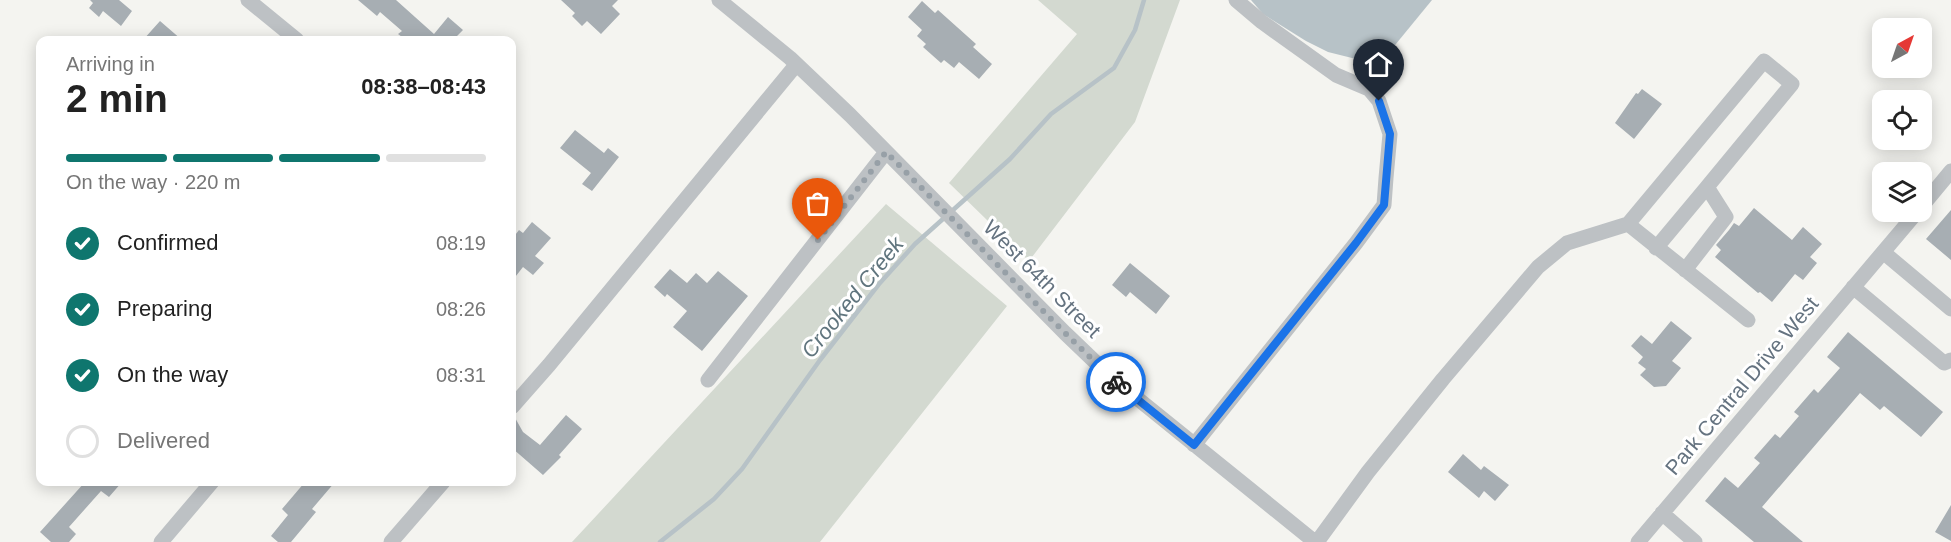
<!DOCTYPE html>
<html lang="en">
<head>
<meta charset="utf-8">
<style>
	body { margin:0; font-family:Arial,sans-serif; background:#f6f6f6; color:#222; height:100vh; display:flex; flex-direction:column; font-size:22px; white-space:nowrap }
	* { box-sizing:border-box; margin:0 }
	p { font-size:20px; color:#767676 }
	.icon { flex:none; width:33px; height:33px; fill:none; stroke:currentColor; stroke-width:2; stroke-linecap:round; stroke-linejoin:round }
	.map { position:relative; flex:1; overflow:hidden }
	.side { position:absolute; left:36px; top:36px; width:480px; height:450px; display:flex; flex-direction:column; background:#fff; border-radius:12px; box-shadow:0 3px 15px #0003 }
	.side>* { flex:none }
	.needle { width:39px; rotate:40deg }
	.tools { position:absolute; left:1872px; top:18px; display:grid; gap:12px }
	.tools a { display:grid; place-items:center; width:60px; height:60px; border-radius:12px; background:#fff; box-shadow:0 3px 15px #0003; font-size:30px }
	.pin { position:absolute; display:grid; place-items:center; width:51px; height:51px; color:#fff; margin:-62px -26px; border-radius:50% 50% 50% 0; rotate:-45deg; box-shadow:0 0 6px #0007 }
	.pin .icon { rotate:45deg }
	.courier { position:absolute; display:grid; place-items:center; width:60px; height:60px; margin:-30px; border:4px solid #1a73e8; border-radius:50%; background:#fff; color:#222; box-shadow:0 2px 8px #0007 }
	.overview em { font-style:normal; font-weight:600 }
	.overview div { display:flex; flex-direction:column-reverse }
	.overview { display:flex; align-items:center; justify-content:space-between; height:102px; padding:0 30px }
	h1 { font-size:39px; font-weight:600; line-height:45px }
	.bar { display:grid; grid-template-columns:repeat(4,1fr); gap:9px 6px; align-content:center; height:72px; padding:0 30px }
	.bar i { height:8px; border-radius:4px; background:#e0e0e0 }
	.bar .on { background:#0f766e }
	.bar p { grid-column:span 4 }
	ol { padding:0 30px; list-style:none }
	li { display:flex; align-items:center; gap:18px; height:66px }
	li p { margin-inline-start:auto }
	li .icon { padding:6px; border-radius:50%; background:#0f766e; color:#fff; stroke-width:4 }
	li:last-child { color:#767676 }
	li i { width:33px; height:33px; border:3px solid #e0e0e0; border-radius:50% }
	.map>svg:first-child { display:block }
	.green { fill:#d3d9d0 }
	.water { fill:#b7c2c7 }
	.lines { fill:none; stroke-linecap:round; stroke-linejoin:round }
	.stream { stroke:#b7c2c7; stroke-width:4.5 }
	.building { fill:#a7aeb3 }
	.minor { stroke:#bdc1c4; stroke-width:15 }
	.done { stroke:#97a0a7; stroke-width:6; stroke-dasharray:0 10.8 }
	.route { stroke:#1a73e8; stroke-width:8 }
	.labels { text-anchor:middle; stroke-width:6; stroke-linejoin:round; paint-order:stroke }
	.street-label { font-size:21px; fill:#657380; stroke:#fff }
	.water-label { font-size:22px; font-style:italic; fill:#60757e; stroke:#fff }
</style>
</head>
<body>
<div class="map">
<svg width="1951" height="542" viewBox="0 0 1951 542">
	<rect width="100%" height="100%" fill="#f4f4f0"/>
	<path class="green" d="M1038,0H1180L1135,122L1029,261L949,183L1077,34Z
		M886,204L1007,306L820,542H572Z"/>
	<path class="water" d="M1251,0H1432L1391,50L1364,61L1328,52L1306,41L1263,14Z"/>
	<g class="lines">
		<path class="stream" d="M660,542L714,499L742,469L820,360L879,284L915,244L1010,159L1051,114L1114,68L1135,30L1144,0"/>
	</g>
	<path class="building" d="M90,0H119L132,11L121,26L103,11L99,17L89,8L93,3Z
		M358,0H396L434,34L448,17L463,30L453,40H406L398,34L402,31L380,12L377,16Z
		M561,0H618L612,6L620,14L601,34L587,21L582,26L572,16L575,13Z
		M922,1L935,13L938,10L976,44L973,47L992,64L979,79L959,62L954,68L944,60L941,63L923,47L926,44L917,36L922,30L908,17Z
		M160,21L182,40H143Z
		M1642,89L1662,104L1634,139L1615,123L1636,93L1638,94Z
		M575,130L604,153L608,148L619,157L592,191L582,184L591,173L560,148Z
		M1754,208L1792,240L1803,227L1822,244L1810,257L1817,263L1803,280L1795,274L1772,302L1760,292L1758,293L1715,257L1721,250L1716,245L1729,230L1734,223L1739,226Z
		M1951,210V260L1926,239Z
		M532,222L551,238L535,256L544,263L533,275L523,267L512,281V239L519,230L523,233Z
		M1130,263L1170,296L1156,314L1130,292L1126,297L1112,285Z
		M670,269L687,283L696,273L707,283L718,271L748,296L702,351L673,327L687,311L667,294L665,297L654,287Z
		M1671,321L1692,338L1672,361L1681,368L1666,386L1654,387L1640,375L1646,369L1638,363L1643,357L1631,346L1641,335L1652,344Z
		M1848,332L1943,412L1921,437L1884,406L1880,410L1860,393L1762,507L1803,542H1754L1705,501L1725,477L1738,488L1760,463L1754,458L1775,434L1780,438L1799,416L1794,412L1814,389L1818,393L1840,368L1827,357Z
		M566,415L582,429L559,455L561,457L543,475L512,448V417L514,416L523,432L540,445Z
		M1463,454L1481,470L1484,466L1509,485L1495,501L1484,491L1479,498L1448,472Z
		M85,482H122L109,497L101,491L69,527L76,534L69,542H51L40,532Z
		M305,482H335L312,509L316,512L291,542H278L271,536L288,515L282,509Z
		M1951,505V541L1935,532Z"/>
	<g class="lines">
		<path class="minor" d="M248,0L297,40
			M719,0L790,58L850,115L1065,333L1112,378L1315,542
			M1922,206L1951,171
			M1628,224L1764,61L1792,84L1707,187L1726,217L1685,270
			M1656,248L1707,187
			M1883,252L1951,309
			M1853,287L1944,363L1951,360
			M708,380L886,152
			M512,407L549,365L796,65
			M1194,445L1356,243L1384,205L1386,178L1390,134L1379,101L1369,89L1336,75L1262,22L1236,0
			M1662,513L1695,542
			M161,542L212,482
			M391,542L443,482
			M1317,542L1368,472L1443,379L1538,267L1567,243L1628,224L1748,320
			M1638,542L1917,212"/>
	</g>
	<g class="lines">
		<path class="done" d="M818,240L886,152L1065,333L1116,382"/>
		<path class="route" d="M1116,382L1194,445L1356,243L1384,205L1390,134L1379,101"/>
	</g>
	<g class="labels">
		<g class="street-label">
			<text transform="translate(1042 279) rotate(45)" y="7">West 64th Street</text>
			<text transform="translate(1742 386) rotate(-50)" y="7">Park Central Drive West</text>
		</g>
		<g class="water-label">
			<text transform="translate(852 297) rotate(-51)" y="8">Crooked Creek</text>
		</g>
	</g>
</svg>
<div class="tools">
<a><svg class="needle" viewBox="-14 -14 28 28"><path d="M0-13l5 13h-10z" fill="#e53935"/><path d="M0 13l5-13h-10z" fill="#767676"/></svg></a>
<a><svg class="icon" aria-label="locate" viewBox="0 0 24 24"><circle cx="12" cy="12" r="6"/><path d="M12 2v4M12 18v4M2 12h4M18 12h4"/></svg></a>
<a><svg class="icon" aria-label="layers" viewBox="0 0 24 24"><path d="M12 4l9 5-9 5-9-5zM3 14l9 5 9-5"/></svg></a>
</div>
<div class="pin" style="left:818px;top:240px;background:#ea580c"><svg class="icon" aria-label="bag" viewBox="0 0 24 24"><path d="M5 8h14l-1 12H6zM9 8a3 3 0 0 1 6 0"/></svg></div>
<div class="pin" style="left:1379px;top:101px;background:#1f2937"><svg class="icon" aria-label="home" viewBox="0 0 24 24"><path d="M3 11l9-7 9 7M6 9v11h12V9"/></svg></div>
<div class="courier" style="left:1116px;top:382px"><svg class="icon" aria-label="bike" viewBox="0 0 24 24"><circle cx="6" cy="16" r="4"/><circle cx="18" cy="16" r="4"/><path d="M6 16l4-8h5l3 8M10 8l3 8H6M13 5h3"/></svg></div>
<section class="side">
<div class="overview"><div><h1>2 min</h1><p>Arriving in</p></div><em>08:38–08:43</em></div>
<div class="bar"><i class="on"></i><i class="on"></i><i class="on"></i><i></i><p>On the way · 220 m</p></div>
<ol>
<li><svg class="icon" aria-label="check" viewBox="0 0 24 24"><path d="M5 12l5 5 9-10"/></svg>Confirmed<p>08:19</p></li>
<li><svg class="icon" aria-label="check" viewBox="0 0 24 24"><path d="M5 12l5 5 9-10"/></svg>Preparing<p>08:26</p></li>
<li><svg class="icon" aria-label="check" viewBox="0 0 24 24"><path d="M5 12l5 5 9-10"/></svg>On the way<p>08:31</p></li>
<li><i></i>Delivered</li>
</ol>
</section>
</div>
</body>
</html>
